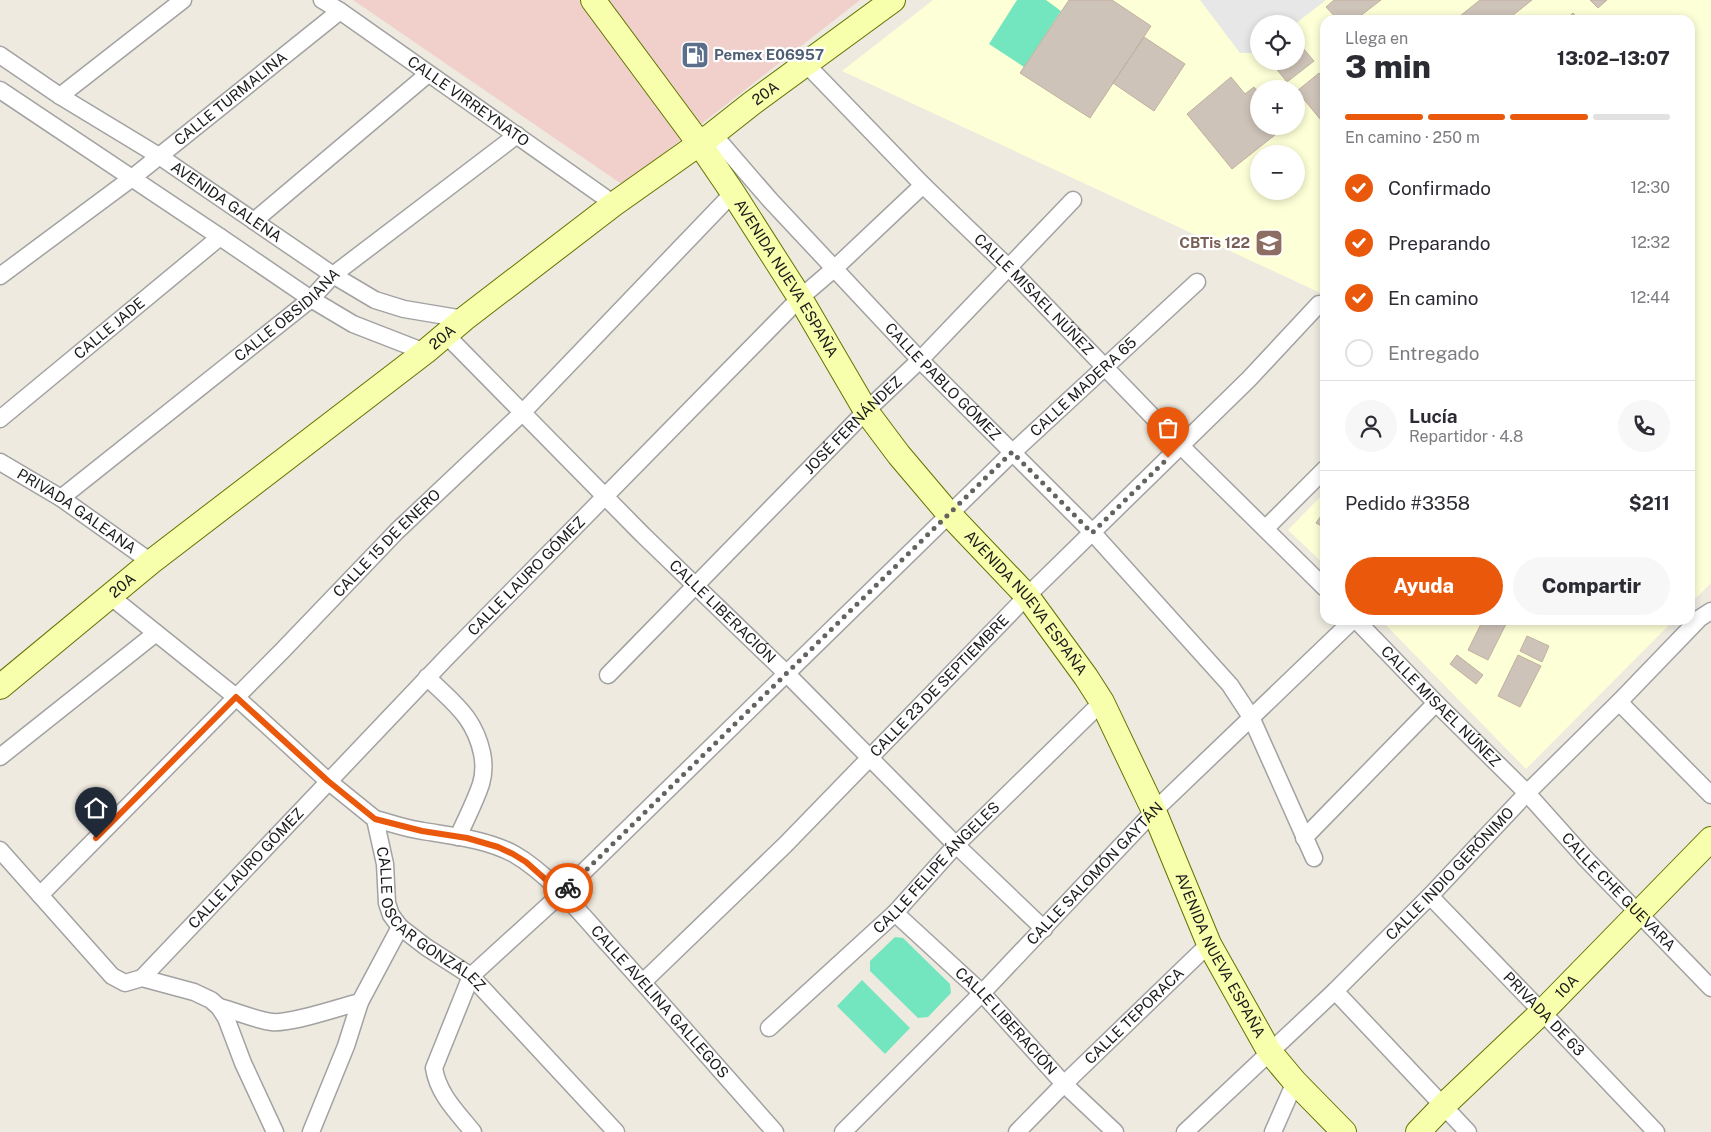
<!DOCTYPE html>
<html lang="es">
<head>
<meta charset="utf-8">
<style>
	body { margin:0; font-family:"Public Sans",sans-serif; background:#f7f7f7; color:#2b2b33; height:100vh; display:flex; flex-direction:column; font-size:19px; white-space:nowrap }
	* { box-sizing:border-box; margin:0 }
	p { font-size:16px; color:#7c7c81 }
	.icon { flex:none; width:28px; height:28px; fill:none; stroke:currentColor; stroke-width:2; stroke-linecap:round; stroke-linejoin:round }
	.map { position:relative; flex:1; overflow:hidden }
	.side { position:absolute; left:1320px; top:15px; width:375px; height:610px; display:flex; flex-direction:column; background:#fff; border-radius:15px; box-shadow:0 2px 8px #0003 }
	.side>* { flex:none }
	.buttons { position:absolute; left:1250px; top:15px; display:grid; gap:10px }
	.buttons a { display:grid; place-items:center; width:55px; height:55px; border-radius:50%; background:#fff; box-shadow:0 2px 8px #0003; font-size:25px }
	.pin { position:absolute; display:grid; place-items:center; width:42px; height:42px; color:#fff; margin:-51px -21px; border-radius:50% 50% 50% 0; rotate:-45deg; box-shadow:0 0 5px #0007 }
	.pin .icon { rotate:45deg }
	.courier { position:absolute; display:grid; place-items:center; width:50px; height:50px; margin:-25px; border:4px solid #ea580c; border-radius:50%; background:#fff; color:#222; box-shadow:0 1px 6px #0007 }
	.overview em { font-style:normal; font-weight:800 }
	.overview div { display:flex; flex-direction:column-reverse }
	.overview { display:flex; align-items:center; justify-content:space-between; height:85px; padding:0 25px }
	h1 { font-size:32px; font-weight:800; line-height:38px }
	.bar { display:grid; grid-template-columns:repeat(4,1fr); gap:8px 5px; align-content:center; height:60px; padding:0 25px }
	.bar i { height:6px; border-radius:4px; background:#e1e1e2 }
	.bar .current { background:#ea580c }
	.bar p { grid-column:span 4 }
	.line { display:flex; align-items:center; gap:12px; padding:0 25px; border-top:1px solid #e1e1e2 }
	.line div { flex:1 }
	.round { display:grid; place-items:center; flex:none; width:52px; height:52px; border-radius:26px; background:#f7f7f7 }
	ol { padding:0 25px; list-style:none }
	li { display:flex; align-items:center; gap:15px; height:55px }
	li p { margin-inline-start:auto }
	li .icon { padding:5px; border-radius:50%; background:#ea580c; color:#fff; stroke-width:4 }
	li:last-child { color:#7c7c81 }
	li i { width:28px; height:28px; border:2px solid #e1e1e2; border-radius:50% }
	.action { display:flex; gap:10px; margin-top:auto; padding:10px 25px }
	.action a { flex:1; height:58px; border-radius:30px; background:#ea580c; color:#fff; font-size:20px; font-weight:800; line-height:58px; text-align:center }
	.action a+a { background:#f7f7f7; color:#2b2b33 }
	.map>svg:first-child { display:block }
	.commercial { fill:#f1cfcb }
	.education { fill:#fdffd7; fill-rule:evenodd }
	.pitch { fill:#74e6bf }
	.parking { fill:#e7e7e7 }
	.building { fill:#cec3b8; stroke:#c1b0a0 }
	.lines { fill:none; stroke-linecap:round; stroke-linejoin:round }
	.street-casing { stroke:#a2a2a2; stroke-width:19 }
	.secondary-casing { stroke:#617400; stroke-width:26 }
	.street { stroke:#fff; stroke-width:16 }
	.secondary { stroke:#f7ffac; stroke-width:24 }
	.done { stroke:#656360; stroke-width:5; stroke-dasharray:0 9 }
	.route { stroke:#ea580c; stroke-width:6 }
	.labels { text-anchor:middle; stroke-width:4.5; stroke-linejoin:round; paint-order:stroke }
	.service-label { font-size:15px; font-weight:bold; fill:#4e5e75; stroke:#fff; text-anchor:start }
	.street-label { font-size:15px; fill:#1b1b1b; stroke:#fff }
	.education-label { font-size:15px; font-weight:bold; fill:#785e54; stroke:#fff; text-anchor:end }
</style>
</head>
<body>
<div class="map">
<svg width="1711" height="1132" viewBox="0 0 1711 1132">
	<rect width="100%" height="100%" fill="#eeeadf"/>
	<path class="commercial" d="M353,0H860L623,185Z"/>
	<path class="education" d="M933,0H1711V583L1690,604V20H1325V295L842,71ZM1259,24H1296V61H1259ZM1259,89H1296V126H1259ZM1259,154H1296V191H1259Z
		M1325,492V565L1288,530Z
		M1381,620H1674L1526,769Z"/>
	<path class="pitch" d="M1017,0H1046L1061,11L1024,67L989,44Z
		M895,937L903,938L950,984L951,993L928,1017L918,1018L870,971V961Z
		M862,980L910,1028L885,1054L837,1006Z"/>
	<path class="parking" d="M1200,0H1326L1295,24H1259V51L1256,53H1240Z"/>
	<path class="building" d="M1069,0H1112L1151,26L1090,118L1020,73Z
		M1334,0H1381L1355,20H1338L1326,7Z
		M1480,0H1532L1507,20H1455Z
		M1590,0H1607L1598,8Z
		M1573,13L1579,20H1565Z
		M1144,37L1185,64L1154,111L1113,83Z
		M1296,40L1314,61L1287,82L1270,61H1296Z
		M1319,73L1325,79V125L1297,91Z
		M1231,77L1245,94L1254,87L1259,93V126L1285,127L1232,169L1187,114Z
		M1325,510V528L1316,523Z
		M1483,620H1508L1488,660L1468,650Z
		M1527,636L1549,646L1542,662L1520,651Z
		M1457,655L1483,675L1476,684L1450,664Z
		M1518,655L1541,666L1520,707L1498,696Z"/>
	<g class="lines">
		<defs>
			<g id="street">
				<path id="s1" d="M322,0L340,11L614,204"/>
				<path id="s2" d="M0,55L60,96L159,156L333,275L375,300L404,309L464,319"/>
				<path id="s3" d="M806,64L923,185L1009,268L1181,446L1325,588"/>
				<path d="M0,90L220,237L311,299L353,324L425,352"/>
				<path d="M60,96L183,0"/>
				<path id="s4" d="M713,134L771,201L920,360L1093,533L1230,685L1251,717L1314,858"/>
				<path d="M254,221L428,74"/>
				<path id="s5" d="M0,276L132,178L340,11"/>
				<path id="s6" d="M446,335L643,535L786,673L956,845L1044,929"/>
				<path id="s7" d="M0,419L220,237"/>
				<path id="s8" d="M0,462L61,498L151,562"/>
				<path id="s9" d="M61,498L311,299L333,275L517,135"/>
				<path d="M1266,528L1325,469"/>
				<path id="s10" d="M110,596L236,697L328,781L375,819L385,864L387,903L391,915L400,927L426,947L471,976L616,1132"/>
				<path id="s11" d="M1356,620L1436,703L1527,793L1586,859L1711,988"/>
				<path id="s12" d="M608,675L866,411L920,360L1073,200"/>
				<path d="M427,677C453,703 474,716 482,753C484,763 484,774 481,784C475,802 466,819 458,837"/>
				<path d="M1619,702L1711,795"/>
				<path d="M0,757L156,633"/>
				<path id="s13" d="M375,819C391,823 406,829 423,831C453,836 486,839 514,854C549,874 582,915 609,945C665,1007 720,1070 775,1132"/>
				<path d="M1304,838L1436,703"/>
				<path d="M0,850L112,976L125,983L142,978L194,992L211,1000L219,1007L226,1018L243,1063L275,1132"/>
				<path id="s14" d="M40,895L282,651L397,531L522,413L733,193"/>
				<path id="s15" d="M1430,896L1542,1012L1656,1132"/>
				<path id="s16" d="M895,913L982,993L1064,1084L1115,1132"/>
				<path id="s17" d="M142,978L448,656L800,298L835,268L923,185"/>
				<path id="s18" d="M643,982L785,845L1027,596L1249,379L1319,304"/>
				<path d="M1335,991L1468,1132"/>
				<path d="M219,1007C236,1011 255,1020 272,1022C292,1024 339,1007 360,1002"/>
				<path id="s19" d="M769,1028L895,913L956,845L1102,702"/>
				<path d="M311,1132L346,1046L360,1002L400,927"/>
				<path id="s20" d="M473,1132C457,1112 438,1094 434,1068L471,976L562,893L1013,452L1197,282"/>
				<path id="s21" d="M843,1132L982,993L1154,811L1353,620"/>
				<path id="s22" d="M1017,1132L1064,1084L1209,944"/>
				<path id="s23" d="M1185,1132L1335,991L1430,896L1527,793L1619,702L1700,618L1711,611"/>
				<path d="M1273,1132L1295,1082"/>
			</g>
			<g id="secondary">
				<path id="s24" d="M593,0L699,143L733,193L800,298L866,411L899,455L949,514L1027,596L1086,677L1102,702L1154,811L1209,944L1269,1051L1295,1082L1344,1132"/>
				<path id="s25" d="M0,687L151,562L425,352L464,319L614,204L713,134L751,104L893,0"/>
				<path id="s26" d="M1418,1132L1443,1106L1542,1012L1711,839"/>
			</g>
		</defs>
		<use href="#street" class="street-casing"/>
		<use href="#secondary" class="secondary-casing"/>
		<use href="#street" class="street"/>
		<use href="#secondary" class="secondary"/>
	</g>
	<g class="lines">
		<path class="done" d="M568,888L1012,452L1092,533L1168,458"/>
		<path class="route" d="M96,838L236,697L328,781L375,819L422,831L467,838L498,847L513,854L526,862L562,894L568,888"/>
	</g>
	<defs>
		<symbol id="fuel-square" viewBox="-11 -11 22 22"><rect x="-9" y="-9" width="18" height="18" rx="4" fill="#5c6f8a" stroke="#fff"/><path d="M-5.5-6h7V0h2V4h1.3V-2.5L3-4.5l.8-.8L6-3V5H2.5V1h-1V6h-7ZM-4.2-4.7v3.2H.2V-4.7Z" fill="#fff"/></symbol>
		<symbol id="school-square" viewBox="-11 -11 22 22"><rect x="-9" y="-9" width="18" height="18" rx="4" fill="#8d6e63" stroke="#fff"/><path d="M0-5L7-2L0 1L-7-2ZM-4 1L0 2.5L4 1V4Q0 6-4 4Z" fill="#fff"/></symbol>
	</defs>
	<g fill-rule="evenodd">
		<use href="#fuel-square" x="679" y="39" width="32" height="32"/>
		<use href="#school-square" x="1253" y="227" width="32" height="32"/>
	</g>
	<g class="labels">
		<g class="service-label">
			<text x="714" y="60">Pemex E06957</text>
		</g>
		<g class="street-label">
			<text dy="5" stroke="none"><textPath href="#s25" startOffset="969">20A</textPath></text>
			<text dy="5" stroke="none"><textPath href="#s5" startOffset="291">CALLE TURMALINA</textPath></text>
			<text dy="5" stroke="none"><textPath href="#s1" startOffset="178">CALLE VIRREYNATO</textPath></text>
			<text dy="5" stroke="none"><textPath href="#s2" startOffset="270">AVENIDA GALENA</textPath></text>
			<text dy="5" stroke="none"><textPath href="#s24" startOffset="339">AVENIDA NUEVA ESPAÑA</textPath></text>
			<text dy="5" stroke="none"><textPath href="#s3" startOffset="324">CALLE MISAEL NÚÑEZ</textPath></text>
			<text dy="5" stroke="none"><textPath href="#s9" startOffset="291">CALLE OBSIDIANA</textPath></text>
			<text dy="5" stroke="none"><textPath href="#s7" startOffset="142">CALLE JADE</textPath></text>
			<text dy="5" stroke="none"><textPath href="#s25" startOffset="564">20A</textPath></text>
			<text dy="5" stroke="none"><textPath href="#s4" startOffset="338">CALLE PABLO GÓMEZ</textPath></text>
			<text dy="5" stroke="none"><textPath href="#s20" startOffset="1025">CALLE MADERA 65</textPath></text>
			<text dy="5" stroke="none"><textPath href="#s12" startOffset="350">JOSÉ FERNÁNDEZ</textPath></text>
			<text dy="5" stroke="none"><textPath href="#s8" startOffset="91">PRIVADA GALEANA</textPath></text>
			<text dy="5" stroke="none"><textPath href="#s14" startOffset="494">CALLE 15 DE ENERO</textPath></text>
			<text dy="5" stroke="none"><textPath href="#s17" startOffset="556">CALLE LAURO GÓMEZ</textPath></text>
			<text dy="5" stroke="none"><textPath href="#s25" startOffset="159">20A</textPath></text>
			<text dy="5" stroke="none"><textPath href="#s24" startOffset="744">AVENIDA NUEVA ESPAÑA</textPath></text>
			<text dy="5" stroke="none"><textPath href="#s6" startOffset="391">CALLE LIBERACIÓN</textPath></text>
			<text dy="5" stroke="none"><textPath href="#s18" startOffset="419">CALLE 23 DE SEPTIEMBRE</textPath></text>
			<text dy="5" stroke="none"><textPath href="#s11" startOffset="121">CALLE MISAEL NÚÑEZ</textPath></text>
			<text dy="5" stroke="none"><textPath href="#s19" startOffset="232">CALLE FELIPE ÁNGELES</textPath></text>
			<text dy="5" stroke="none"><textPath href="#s17" startOffset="151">CALLE LAURO GÓMEZ</textPath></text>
			<text dy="5" stroke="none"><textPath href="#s23" startOffset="370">CALLE INDIO GERÓNIMO</textPath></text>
			<text dy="5" stroke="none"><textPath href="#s21" startOffset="361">CALLE SALOMÓN GAYTÁN</textPath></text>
			<text dy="5" stroke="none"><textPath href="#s11" startOffset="378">CALLE CHE GUEVARA</textPath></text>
			<text dy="5" stroke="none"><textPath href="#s10" startOffset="469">CALLE OSCAR GONZÁLEZ</textPath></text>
			<text dy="5" stroke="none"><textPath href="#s24" startOffset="1149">AVENIDA NUEVA ESPAÑA</textPath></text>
			<text dy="5" stroke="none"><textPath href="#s26" startOffset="208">10A</textPath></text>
			<text dy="5" stroke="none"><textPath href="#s13" startOffset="352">CALLE AVELINA GALLEGOS</textPath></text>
			<text dy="5" stroke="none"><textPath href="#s15" startOffset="164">PRIVADA DE 63</textPath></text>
			<text dy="5" stroke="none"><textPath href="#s22" startOffset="165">CALLE TEPORACA</textPath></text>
			<text dy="5" stroke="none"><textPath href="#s16" startOffset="155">CALLE LIBERACIÓN</textPath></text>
		</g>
		<g class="education-label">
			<text x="1250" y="248">CBTis 122</text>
		</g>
	</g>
</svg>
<div class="buttons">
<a><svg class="icon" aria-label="locate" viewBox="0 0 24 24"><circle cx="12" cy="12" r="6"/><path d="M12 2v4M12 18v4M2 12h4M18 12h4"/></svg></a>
<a>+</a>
<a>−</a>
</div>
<div class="pin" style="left:1168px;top:458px;background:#ea580c"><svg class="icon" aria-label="bag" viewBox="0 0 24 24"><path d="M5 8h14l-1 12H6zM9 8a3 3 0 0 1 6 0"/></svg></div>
<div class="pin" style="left:96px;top:838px;background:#1f2937"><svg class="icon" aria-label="home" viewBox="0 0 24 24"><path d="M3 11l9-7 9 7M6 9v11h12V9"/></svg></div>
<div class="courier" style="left:568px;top:888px"><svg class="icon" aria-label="bike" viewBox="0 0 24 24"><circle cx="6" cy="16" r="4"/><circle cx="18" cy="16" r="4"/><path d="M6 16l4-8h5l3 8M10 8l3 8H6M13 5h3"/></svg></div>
<section class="side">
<div class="overview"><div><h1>3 min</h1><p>Llega en</p></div><em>13:02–13:07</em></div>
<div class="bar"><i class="current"></i><i class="current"></i><i class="current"></i><i></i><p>En camino · 250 m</p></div>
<ol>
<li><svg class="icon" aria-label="check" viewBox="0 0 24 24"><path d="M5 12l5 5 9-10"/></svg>Confirmado<p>12:30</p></li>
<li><svg class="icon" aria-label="check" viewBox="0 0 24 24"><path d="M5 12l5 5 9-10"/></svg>Preparando<p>12:32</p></li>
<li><svg class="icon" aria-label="check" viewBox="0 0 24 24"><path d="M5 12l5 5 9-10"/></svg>En camino<p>12:44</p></li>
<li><i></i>Entregado</li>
</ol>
<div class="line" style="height:90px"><a class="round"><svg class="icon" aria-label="person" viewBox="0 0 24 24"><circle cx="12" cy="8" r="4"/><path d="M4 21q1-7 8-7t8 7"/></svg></a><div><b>Lucía</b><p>Repartidor · 4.8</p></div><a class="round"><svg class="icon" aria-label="phone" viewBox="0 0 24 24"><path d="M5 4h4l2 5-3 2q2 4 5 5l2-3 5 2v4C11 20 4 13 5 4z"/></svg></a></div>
<div class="line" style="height:65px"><div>Pedido #3358</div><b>$211</b></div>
<div class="action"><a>Ayuda</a><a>Compartir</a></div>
</section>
</div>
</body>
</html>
